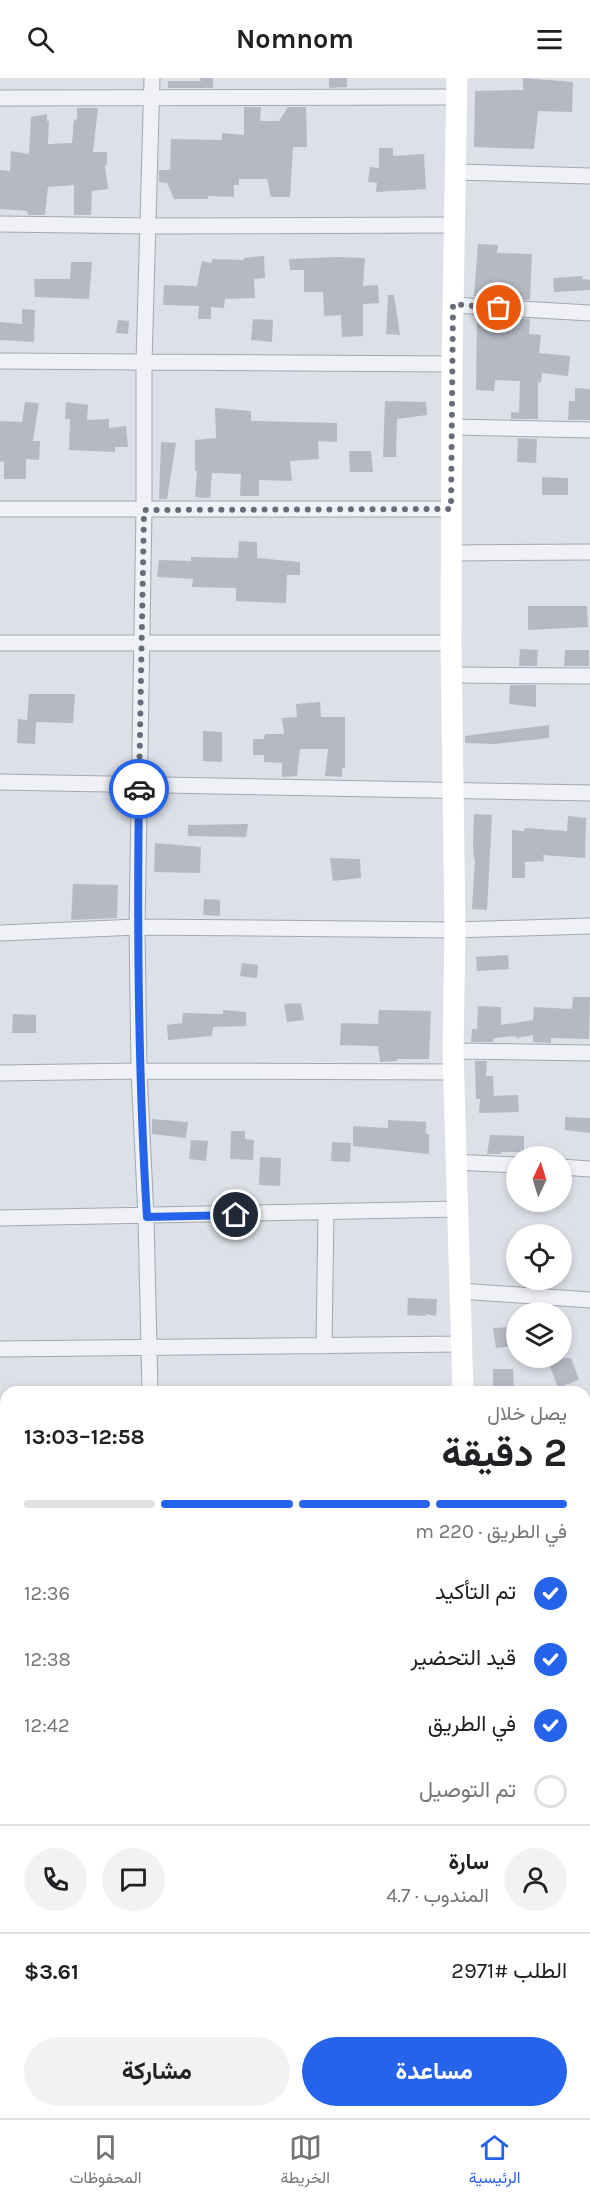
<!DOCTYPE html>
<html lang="ar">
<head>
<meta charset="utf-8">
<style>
	body { margin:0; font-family:Karla,Vazirmatn,sans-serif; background:#f2f2f2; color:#202124; direction:rtl; height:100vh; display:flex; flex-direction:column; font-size:22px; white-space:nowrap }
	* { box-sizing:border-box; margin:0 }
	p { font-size:20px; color:#757577 }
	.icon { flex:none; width:33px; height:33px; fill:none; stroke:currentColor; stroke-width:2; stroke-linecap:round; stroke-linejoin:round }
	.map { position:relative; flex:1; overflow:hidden; direction:ltr }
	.side { position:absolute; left:0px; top:1308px; width:591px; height:732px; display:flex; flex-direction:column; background:#fff; border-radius:18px 18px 0 0; box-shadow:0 3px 9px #0003; direction:rtl }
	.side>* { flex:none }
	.needle { width:39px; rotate:4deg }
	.controls { position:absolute; left:506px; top:1068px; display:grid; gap:12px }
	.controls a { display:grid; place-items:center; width:66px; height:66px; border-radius:50%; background:#fff; box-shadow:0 3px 9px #0003; font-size:30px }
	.pin { position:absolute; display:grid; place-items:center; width:51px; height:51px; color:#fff; margin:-26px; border:3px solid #fff; border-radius:50%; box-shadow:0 2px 6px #0007 }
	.courier { position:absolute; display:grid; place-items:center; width:60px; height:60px; margin:-30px; border:4px solid #2563eb; border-radius:50%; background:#fff; color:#222; box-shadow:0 2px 8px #0007 }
	.summary em { font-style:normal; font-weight:700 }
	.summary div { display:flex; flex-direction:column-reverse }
	.summary { display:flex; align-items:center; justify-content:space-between; height:102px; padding:0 24px }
	h1 { font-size:39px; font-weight:700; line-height:45px }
	.bar { display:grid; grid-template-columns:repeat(4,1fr); gap:9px 6px; align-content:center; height:72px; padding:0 24px }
	.bar i { height:8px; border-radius:4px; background:#e0e0e0 }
	.bar .current { background:#2563eb }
	.bar p { grid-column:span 4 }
	.line { display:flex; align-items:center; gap:15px; padding:0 24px; border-top:2px solid #e0e0e0 }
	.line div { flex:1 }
	.round { display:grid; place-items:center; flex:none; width:63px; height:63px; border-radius:32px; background:#f2f2f2 }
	ol { padding:0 24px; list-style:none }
	li { display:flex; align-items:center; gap:18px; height:66px }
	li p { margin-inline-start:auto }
	li .icon { padding:6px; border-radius:50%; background:#2563eb; color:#fff; stroke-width:4 }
	li:last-child { color:#757577 }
	li i { width:33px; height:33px; border:3px solid #e0e0e0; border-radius:50% }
	.action { display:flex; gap:12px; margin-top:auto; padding:12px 24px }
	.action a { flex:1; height:69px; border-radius:36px; background:#2563eb; color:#fff; font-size:24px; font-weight:700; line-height:69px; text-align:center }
	.action a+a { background:#f2f2f2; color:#202124 }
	header { display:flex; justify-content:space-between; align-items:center; height:78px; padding:0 24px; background:#fff; font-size:27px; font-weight:700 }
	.dock { display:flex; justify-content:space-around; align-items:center; height:84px; border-top:2px solid #e0e0e0; background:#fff; font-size:16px; color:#757577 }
	.dock a { display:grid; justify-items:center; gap:3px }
	.dock .current { color:#2563eb }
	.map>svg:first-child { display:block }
	.building { fill:#b4b9c4 }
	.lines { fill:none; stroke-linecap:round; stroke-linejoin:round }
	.street-casing { stroke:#a2a7b1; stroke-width:17 }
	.street { stroke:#f0f1f6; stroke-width:15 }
	.secondary { stroke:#fff; stroke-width:21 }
	.done { stroke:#666c79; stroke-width:6; stroke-dasharray:0 10.8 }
	.route { stroke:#2563eb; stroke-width:8 }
</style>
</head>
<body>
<header><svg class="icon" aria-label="menu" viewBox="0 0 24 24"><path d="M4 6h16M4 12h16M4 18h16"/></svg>Nomnom<svg class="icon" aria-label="search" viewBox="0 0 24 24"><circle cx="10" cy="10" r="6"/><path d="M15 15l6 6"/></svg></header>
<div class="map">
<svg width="590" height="2040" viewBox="0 0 590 2040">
	<rect width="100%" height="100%" fill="#dde0e7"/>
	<path class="building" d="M200,0H213V10H168V3H201Z
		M329,0H347V9L329,10Z
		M523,0L573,4L572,34L538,33L534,71L474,69L475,13L523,12Z
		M244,29H261L260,43H279L288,29H306L307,69H293L290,119H271L267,101H239V107H234V119L208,118V121H174L167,105L159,104V92H170L171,61L222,62V55L244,57Z
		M77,30H98L93,74H107V87H105L108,111L92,113L91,137H74V107L48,109L45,137H28L27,133L0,131V92L10,93L11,73L29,76L31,39L47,36V43H49L48,66L72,65L74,41L77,42Z
		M379,70H393V78L424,76L426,111L376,114L377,105L368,104L370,89L379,90Z
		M478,166L498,167L497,175L532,176L530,222L474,218Z
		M264,178L265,200L254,201L255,220L225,221L224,230L211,229V241H198L199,228L163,227L164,207L197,208L202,183L212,185V181L244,182V180Z
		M337,179L365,180L363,208L378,207L379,225L363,226V258L342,259L341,237L324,238L323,214H304V192H290L289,181Z
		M71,184H92L89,221L35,219L34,201H70Z
		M583,198L582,201L590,202V212L554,214L553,200Z
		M388,217H394L400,257L386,256Z
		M22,231L35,232L34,264L0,262V244L22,246Z
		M477,238L530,241L529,256L541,257L539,275L570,278L568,298L542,295L541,305L538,304V341H511V334L519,335L520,303L495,302L494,313L476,312Z
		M253,241L273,242L272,264L251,262Z
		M118,242L129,243L128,256L116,255Z
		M575,310L590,311V342H568L569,323H575Z
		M385,323L426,324L427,337L397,341L396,379H383Z
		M25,324L39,325L33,363H40L39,382L26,381V401H4V383L0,384V343L22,344Z
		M66,324L88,327L87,342L109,341V350L126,348L128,369H115V374L69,372L70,341H65Z
		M215,330L251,333V343L337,345V364L318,363L319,381L290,383L292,403L259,402V418H240L241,396L212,395L210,420L195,419L197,393H195V362L216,360Z
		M518,360L537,361L536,385L517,384Z
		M161,364L176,365L167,421H159Z
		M349,373H371L373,394H350Z
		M542,399L568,400V417H542Z
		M239,463L257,464V480L300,484V497H287L286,525L236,523V510L192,509L193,501L157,499L159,482L191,483V479L238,480Z
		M528,528H587L588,549L528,552Z
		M520,571L538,572L537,588H519Z
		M565,572H589V588H564Z
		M510,607H536V629L509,626Z
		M29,616H75L73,645L36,644L35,666L17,665L18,641L27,642Z
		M320,624L321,639H345V690H342V699L325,698L328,671H300L297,698L282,699V685L264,684V677H253V661H264L265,656H284L282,640L297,639L296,626Z
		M549,647V660L494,666L465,665V658Z
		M203,653L222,654V684L203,683Z
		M474,736L492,737L487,832L472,831L475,781H474L473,765Z
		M568,738L586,740L585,780L543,777L544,783L525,784V800H512V752L524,753L525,750L567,753Z
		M248,746L246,759L188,758V747Z
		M155,765L201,769L200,795L154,794Z
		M330,780L360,781L361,800L333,803Z
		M73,806L118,807L117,840L71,842Z
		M204,821L220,822V838L203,837Z
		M508,877L509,891L477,893L476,879Z
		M242,885L258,887L257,900L240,898Z
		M573,919H590L589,961L551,960V965L533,964V957L516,960V958L494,960L493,964H471L472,951H477L478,928L501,929V947L533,942L534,929L572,931Z
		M301,925L304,942L287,944L284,926Z
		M223,932L246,934V948L213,949L212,958L168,962L167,947L182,945L183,935L223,936Z
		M379,932L431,933L429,981H397V983L380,984L378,968L340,967L341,945L378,946Z
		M13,936L36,937V955H12Z
		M475,983H487L486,998H493L494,1018L518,1017L519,1034L479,1035L480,1021H476Z
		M565,1039L590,1040V1055L565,1052Z
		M152,1041L188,1044L186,1060L152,1056Z
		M388,1042L426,1044V1056H429V1076L353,1068V1048L388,1050Z
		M231,1053H245V1061L254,1062L253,1082L230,1081Z
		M490,1057L524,1058V1074H501V1076H487Z
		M191,1062L208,1063L206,1083L189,1081Z
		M332,1064L351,1065L350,1084L331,1083Z
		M260,1079L281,1080L280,1108L259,1107Z
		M408,1220L437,1221L436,1238L425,1236L426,1238L407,1237Z
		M509,1249L512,1268L496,1270L493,1250Z
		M547,1280H571L579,1302L558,1310Z
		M493,1291H513L514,1309H512L511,1314H493Z"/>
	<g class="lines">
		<defs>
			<path id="street" d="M0,20L457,19
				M456,94L590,98
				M0,146L149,148L454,147
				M453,227L590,235
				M0,283L452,286
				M452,349L590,352
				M0,431H451
				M451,475L590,474
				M0,565H451
				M452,597L590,598
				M0,704L590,715
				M0,855L137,849L455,852L590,848
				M453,973L590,975
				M0,995L139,993L454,994
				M455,1084L516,1087
				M561,1089L590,1091
				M0,1140L457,1131
				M460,1213L590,1222
				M324,1268L326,1134
				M0,1271L462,1266
				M150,1314L146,1139L139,993L137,849L144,432V284L152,0
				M0,1415H6
				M585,1498L590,1499
				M0,1552H6
				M585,1601H590
				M0,1692H6
				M585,1707H590
				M585,1807H590
				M0,1828H6
				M585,1928H590
				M0,1978H6
				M585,2025L590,2026
				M149,2034V2040
				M239,2040V2034"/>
		</defs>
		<use href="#street" class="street-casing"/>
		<use href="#street" class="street"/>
		<path class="secondary" d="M457,0L452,286L451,565L455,852L453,973L463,1314
			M464,2040V2034"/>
	</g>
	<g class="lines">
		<path class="done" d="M139,711L144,432L451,431L453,226L499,230"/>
		<path class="route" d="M139,711C137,854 138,996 147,1139L236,1137"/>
	</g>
</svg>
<div class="controls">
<a><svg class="needle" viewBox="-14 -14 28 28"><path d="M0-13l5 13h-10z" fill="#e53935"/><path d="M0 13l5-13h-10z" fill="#757577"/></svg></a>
<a><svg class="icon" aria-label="locate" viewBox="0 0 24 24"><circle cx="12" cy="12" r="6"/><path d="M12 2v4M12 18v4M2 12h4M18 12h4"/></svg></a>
<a><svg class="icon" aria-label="layers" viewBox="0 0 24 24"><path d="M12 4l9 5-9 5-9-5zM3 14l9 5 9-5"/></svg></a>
</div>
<div class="pin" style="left:499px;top:230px;background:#ea580c"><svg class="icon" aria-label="bag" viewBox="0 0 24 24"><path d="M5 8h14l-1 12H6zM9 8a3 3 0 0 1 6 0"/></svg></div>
<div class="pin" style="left:236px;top:1137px;background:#1f2937"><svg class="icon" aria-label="home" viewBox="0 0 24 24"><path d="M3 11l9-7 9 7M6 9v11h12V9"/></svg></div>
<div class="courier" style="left:139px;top:711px"><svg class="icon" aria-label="car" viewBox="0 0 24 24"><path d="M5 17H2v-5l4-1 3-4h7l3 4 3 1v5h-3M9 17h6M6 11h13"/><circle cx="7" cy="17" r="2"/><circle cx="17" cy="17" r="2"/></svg></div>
<section class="side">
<div class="summary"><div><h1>2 دقيقة</h1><p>يصل خلال</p></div><em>12:58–13:03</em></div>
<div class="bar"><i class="current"></i><i class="current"></i><i class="current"></i><i></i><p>في الطريق · 220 m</p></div>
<ol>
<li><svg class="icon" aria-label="check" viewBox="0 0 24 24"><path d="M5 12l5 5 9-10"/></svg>تم التأكيد<p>12:36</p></li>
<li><svg class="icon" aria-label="check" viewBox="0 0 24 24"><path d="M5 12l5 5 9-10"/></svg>قيد التحضير<p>12:38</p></li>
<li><svg class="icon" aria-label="check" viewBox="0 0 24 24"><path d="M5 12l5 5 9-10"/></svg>في الطريق<p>12:42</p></li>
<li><i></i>تم التوصيل</li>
</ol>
<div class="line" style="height:108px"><a class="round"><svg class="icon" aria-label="person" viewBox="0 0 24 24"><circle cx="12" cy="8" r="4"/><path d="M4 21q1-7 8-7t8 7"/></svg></a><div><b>سارة</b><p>المندوب · 4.7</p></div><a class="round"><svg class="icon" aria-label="chat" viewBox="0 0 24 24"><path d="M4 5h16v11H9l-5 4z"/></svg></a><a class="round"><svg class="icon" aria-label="phone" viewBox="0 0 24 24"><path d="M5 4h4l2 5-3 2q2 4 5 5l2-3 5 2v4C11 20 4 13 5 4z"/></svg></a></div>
<div class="line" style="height:78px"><div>الطلب #2971</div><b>$3.61</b></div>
<div class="action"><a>مساعدة</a><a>مشاركة</a></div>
</section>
</div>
<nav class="dock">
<a class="current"><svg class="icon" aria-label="home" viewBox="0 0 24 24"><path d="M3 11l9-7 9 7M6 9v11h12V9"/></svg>الرئيسية</a>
<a><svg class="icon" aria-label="map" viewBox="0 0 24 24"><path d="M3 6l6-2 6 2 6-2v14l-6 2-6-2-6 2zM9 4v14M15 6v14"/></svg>الخريطة</a>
<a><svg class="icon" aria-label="saved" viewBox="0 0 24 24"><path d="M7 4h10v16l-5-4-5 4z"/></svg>المحفوظات</a>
</nav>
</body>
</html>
